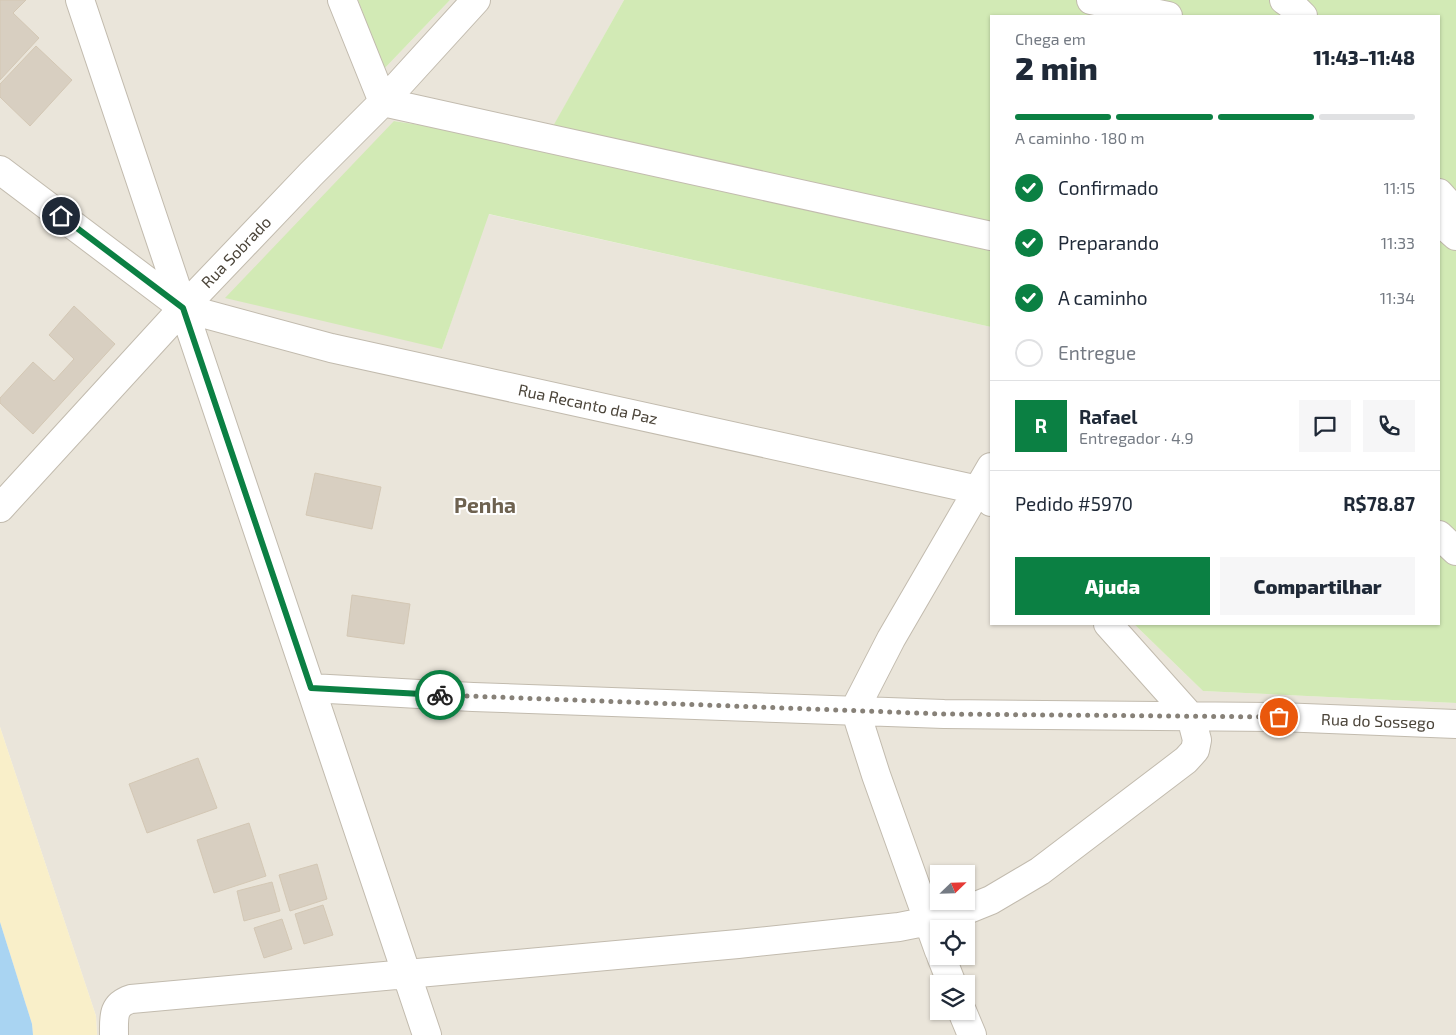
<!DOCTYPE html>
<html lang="pt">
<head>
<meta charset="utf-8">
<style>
	body { margin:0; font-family:"Exo 2",sans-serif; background:#f6f6f7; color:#1f2937; height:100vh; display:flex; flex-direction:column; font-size:19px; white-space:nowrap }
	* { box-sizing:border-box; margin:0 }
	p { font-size:16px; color:#747a83 }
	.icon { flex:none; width:28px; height:28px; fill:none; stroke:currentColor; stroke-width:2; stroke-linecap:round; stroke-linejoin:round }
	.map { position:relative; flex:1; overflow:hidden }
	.details { position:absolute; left:990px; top:15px; width:450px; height:610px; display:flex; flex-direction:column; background:#fff; border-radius:0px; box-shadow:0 1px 4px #0004 }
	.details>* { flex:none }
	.needle { width:32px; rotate:67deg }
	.controls { position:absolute; left:930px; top:865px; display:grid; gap:10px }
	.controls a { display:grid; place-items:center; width:45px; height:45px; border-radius:0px; background:#fff; box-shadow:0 1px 4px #0004; font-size:25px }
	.pin { position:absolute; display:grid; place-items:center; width:42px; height:42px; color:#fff; margin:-21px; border:2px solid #fff; border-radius:50%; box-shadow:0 1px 5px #0007 }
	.courier { position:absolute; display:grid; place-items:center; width:50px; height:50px; margin:-25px; border:4px solid #0b8043; border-radius:50%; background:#fff; color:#222; box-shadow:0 1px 6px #0007 }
	.overview em { font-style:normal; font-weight:800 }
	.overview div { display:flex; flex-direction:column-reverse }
	.overview { display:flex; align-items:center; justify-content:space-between; height:85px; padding:0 25px }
	h1 { font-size:32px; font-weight:800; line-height:38px }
	.bar { display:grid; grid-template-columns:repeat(4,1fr); gap:8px 5px; align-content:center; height:60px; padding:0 25px }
	.bar i { height:6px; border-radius:4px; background:#e0e1e3 }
	.bar .on { background:#0b8043 }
	.bar p { grid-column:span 4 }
	.line { display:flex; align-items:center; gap:12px; padding:0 25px; border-top:1px solid #e0e1e3 }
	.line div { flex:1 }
	.round { display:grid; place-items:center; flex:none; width:52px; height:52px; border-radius:0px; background:#f6f6f7 }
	ol { padding:0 25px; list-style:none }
	li { display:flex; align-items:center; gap:15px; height:55px }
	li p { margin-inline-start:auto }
	li .icon { padding:5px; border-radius:50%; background:#0b8043; color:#fff; stroke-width:4 }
	li:last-child { color:#747a83 }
	li i { width:28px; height:28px; border:2px solid #e0e1e3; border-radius:50% }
	.action { display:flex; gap:10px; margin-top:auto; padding:10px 25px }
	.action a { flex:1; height:58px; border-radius:0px; background:#0b8043; color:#fff; font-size:20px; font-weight:800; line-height:58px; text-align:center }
	.action a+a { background:#f6f6f7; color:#1f2937 }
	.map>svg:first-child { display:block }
	.residential { fill:#eae5da; fill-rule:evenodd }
	.green { fill:#d2eab5 }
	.sand { fill:#f9efc9 }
	.water { fill:#a9d4f2 }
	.building { fill:#d8cfc1; stroke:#d3c7b4 }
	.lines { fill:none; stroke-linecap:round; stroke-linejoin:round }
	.minor-casing { stroke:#c2bbae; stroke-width:30 }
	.minor { stroke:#fff; stroke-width:28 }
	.done { stroke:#878178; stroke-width:5; stroke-dasharray:0 9 }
	.route { stroke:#0b8043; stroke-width:6 }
	.labels { text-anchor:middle; stroke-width:4; stroke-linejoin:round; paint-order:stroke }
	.street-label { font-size:16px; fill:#4b4439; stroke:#fff }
	.district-label { font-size:21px; font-weight:bold; fill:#6e6250; stroke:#fff }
</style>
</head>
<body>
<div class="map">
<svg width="1456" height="1035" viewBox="0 0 1456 1035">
	<rect width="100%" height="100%" fill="#f6f3ec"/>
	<path class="residential" d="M0,0H358L384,69L450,0H624L543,145L394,121L442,349L488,214L991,327V624H1134L1203,691L1456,703V1035H97L96,1016L0,727ZM939,874H966V901H939ZM939,929H966V956H939ZM939,984H966V1011H939Z"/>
	<path class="green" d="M358,0H450L384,69Z
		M624,0H1456V703L1203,691L1134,624H1439V16H991V327L489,214L442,349L225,298L394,121L543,144Z"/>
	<path class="sand" d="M0,727L96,1016L97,1035H33L32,1024L0,922Z"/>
	<path class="water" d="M0,922L32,1024L33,1035H0Z"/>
	<path class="building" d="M0,0H26L13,13L39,38L0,80Z
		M36,46L72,80L30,126L0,97V84Z
		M74,306L115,344L33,434L0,403V398L33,362L54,381L74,359L49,335Z
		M315,473L381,487L372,529L306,515Z
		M352,595L410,604L404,644L347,636Z
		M198,758L217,808L147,833L129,784Z
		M249,823L266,876L214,893L197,840Z
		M317,864L327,899L290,911L279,875Z
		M272,882L280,911L244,921L237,891Z
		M323,905L333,935L304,944L295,914Z
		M282,919L292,949L264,958L254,928Z"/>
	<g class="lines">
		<defs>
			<path id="minor" d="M80,0L427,1035
				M342,0L383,102L991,236
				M1091,0L1168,16
				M1284,0L1294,7L1303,16
				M0,170L183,308L331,348L978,490L991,502
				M1439,193L1456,212
				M1439,221L1456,236
				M0,508L183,308L311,174L383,102L476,0
				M1439,535L1456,551
				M311,688L473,697L944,714L1279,717L1456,724
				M939,951L876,775L855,709L891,639L991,467
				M941,956L952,984
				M962,1011L972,1035
				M114,1035C114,1017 112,1005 131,999L738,944L899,927L949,917L991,900L1040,871L1186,760L1195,750L1197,740L1191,717L1108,624"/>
		</defs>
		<use href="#minor" class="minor-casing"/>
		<use href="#minor" class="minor"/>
	</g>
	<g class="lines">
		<path class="done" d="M440,695L944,714L1279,717"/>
		<path class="route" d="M61,216L183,308L311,688L440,695"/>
	</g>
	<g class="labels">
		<g class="street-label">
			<text transform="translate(236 252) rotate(-46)" y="6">Rua Sobrado</text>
			<text transform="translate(588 404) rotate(12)" y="6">Rua Recanto da Paz</text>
			<text transform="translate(1378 721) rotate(2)" y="6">Rua do Sossego</text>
		</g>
		<g class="district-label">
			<text x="485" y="513">Penha</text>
		</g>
	</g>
</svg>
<div class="controls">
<a><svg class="needle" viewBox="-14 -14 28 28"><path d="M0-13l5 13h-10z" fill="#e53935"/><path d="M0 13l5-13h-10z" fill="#747a83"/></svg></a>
<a><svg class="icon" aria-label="locate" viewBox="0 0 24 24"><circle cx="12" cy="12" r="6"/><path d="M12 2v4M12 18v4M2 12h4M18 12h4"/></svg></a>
<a><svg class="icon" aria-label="layers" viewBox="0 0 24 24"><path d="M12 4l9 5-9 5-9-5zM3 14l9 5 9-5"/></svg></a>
</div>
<div class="pin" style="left:1279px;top:717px;background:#ea580c"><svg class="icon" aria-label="bag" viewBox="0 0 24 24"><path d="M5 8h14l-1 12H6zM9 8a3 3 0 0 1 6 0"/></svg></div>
<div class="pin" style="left:61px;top:216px;background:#1f2937"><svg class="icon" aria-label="home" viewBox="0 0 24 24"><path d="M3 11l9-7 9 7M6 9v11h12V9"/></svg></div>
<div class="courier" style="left:440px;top:695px"><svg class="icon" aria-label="bike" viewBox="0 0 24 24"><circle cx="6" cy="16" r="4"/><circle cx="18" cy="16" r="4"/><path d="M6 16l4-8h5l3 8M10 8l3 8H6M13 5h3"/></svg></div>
<section class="details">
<div class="overview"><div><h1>2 min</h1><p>Chega em</p></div><em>11:43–11:48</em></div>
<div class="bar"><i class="on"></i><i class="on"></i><i class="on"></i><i></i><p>A caminho · 180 m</p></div>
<ol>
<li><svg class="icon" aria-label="check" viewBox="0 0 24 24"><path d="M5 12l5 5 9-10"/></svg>Confirmado<p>11:15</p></li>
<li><svg class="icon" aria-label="check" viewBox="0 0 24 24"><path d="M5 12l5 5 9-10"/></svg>Preparando<p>11:33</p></li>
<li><svg class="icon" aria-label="check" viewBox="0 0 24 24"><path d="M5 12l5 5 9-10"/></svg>A caminho<p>11:34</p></li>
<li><i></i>Entregue</li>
</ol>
<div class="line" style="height:90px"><b class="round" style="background:#0b8043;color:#fff">R</b><div><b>Rafael</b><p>Entregador · 4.9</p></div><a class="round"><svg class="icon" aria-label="chat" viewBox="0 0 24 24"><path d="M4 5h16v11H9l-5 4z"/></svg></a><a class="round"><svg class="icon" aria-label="phone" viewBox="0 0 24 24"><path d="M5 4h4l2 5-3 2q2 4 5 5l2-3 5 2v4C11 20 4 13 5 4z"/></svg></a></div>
<div class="line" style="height:65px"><div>Pedido #5970</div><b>R$78.87</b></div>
<div class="action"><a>Ajuda</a><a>Compartilhar</a></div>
</section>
</div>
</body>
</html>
